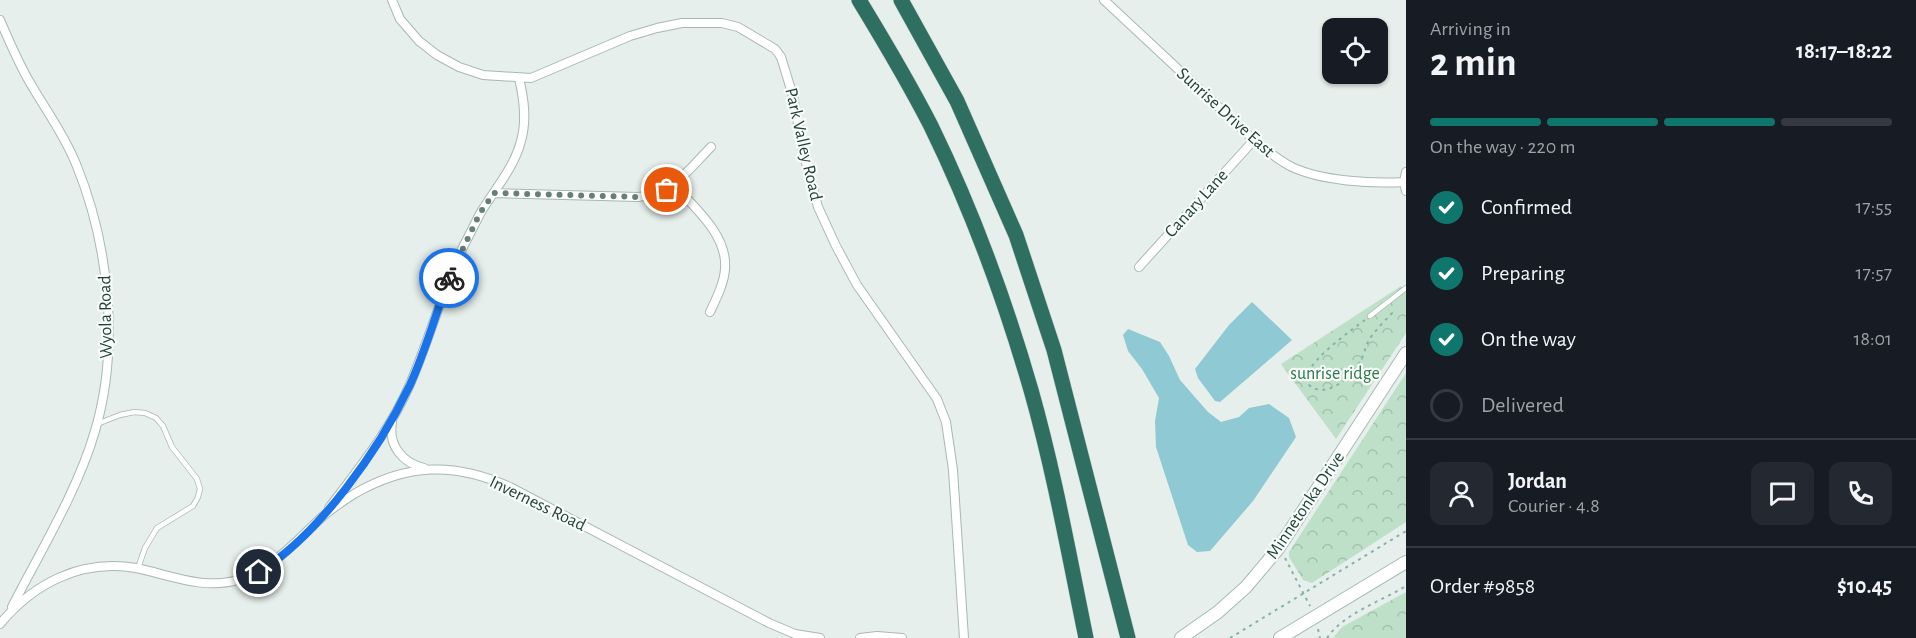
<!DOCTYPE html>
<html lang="en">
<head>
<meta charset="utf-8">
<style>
	body { margin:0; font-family:"Alegreya Sans",sans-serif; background:#242831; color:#f1f3f6; height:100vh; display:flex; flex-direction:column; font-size:22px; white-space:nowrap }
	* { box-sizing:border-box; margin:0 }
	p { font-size:20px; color:#9ea1a6 }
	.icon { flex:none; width:33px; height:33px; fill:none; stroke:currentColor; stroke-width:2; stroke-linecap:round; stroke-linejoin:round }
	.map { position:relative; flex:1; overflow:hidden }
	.sheet { display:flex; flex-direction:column; background:#171b24; width:510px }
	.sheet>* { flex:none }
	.controls { position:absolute; left:1322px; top:18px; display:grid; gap:12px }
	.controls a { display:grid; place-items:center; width:66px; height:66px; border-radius:12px; background:#171b24; box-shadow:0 2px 4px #0004; font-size:30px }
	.pin { position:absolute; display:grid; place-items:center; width:51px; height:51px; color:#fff; margin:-26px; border:3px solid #fff; border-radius:50%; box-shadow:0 2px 6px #0007 }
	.courier { position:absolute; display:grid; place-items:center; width:60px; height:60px; margin:-30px; border:4px solid #1a73e8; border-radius:50%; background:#fff; color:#222; box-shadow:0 2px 8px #0007 }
	.summary em { font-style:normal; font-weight:700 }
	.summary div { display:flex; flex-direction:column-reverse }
	.summary { display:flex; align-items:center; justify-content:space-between; height:102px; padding:0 24px }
	h1 { font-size:39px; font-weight:700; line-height:45px }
	.bar { display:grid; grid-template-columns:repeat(4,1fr); gap:9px 6px; align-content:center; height:72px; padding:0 24px }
	.bar i { height:8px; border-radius:4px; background:#363941 }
	.bar .on { background:#0f766e }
	.bar p { grid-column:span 4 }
	.line { display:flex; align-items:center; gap:15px; padding:0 24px; border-top:2px solid #363941 }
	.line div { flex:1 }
	.round { display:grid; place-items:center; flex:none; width:63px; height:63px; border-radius:12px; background:#242831 }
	ol { padding:0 24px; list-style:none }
	li { display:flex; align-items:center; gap:18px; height:66px }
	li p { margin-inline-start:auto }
	li .icon { padding:6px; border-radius:50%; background:#0f766e; color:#fff; stroke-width:4 }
	li:last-child { color:#9ea1a6 }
	li i { width:33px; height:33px; border:3px solid #363941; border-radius:50% }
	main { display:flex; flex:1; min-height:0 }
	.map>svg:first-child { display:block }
	.forest { fill:url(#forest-crowns) }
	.water { fill:#8ec9d4 }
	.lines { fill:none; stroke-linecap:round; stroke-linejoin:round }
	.lane-casing { stroke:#a8b8b2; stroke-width:6 }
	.street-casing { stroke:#a8b8b2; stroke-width:10 }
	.secondary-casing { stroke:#a4bbb3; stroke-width:14 }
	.highway-casing { stroke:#c2cac8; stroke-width:16 }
	.path { stroke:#86b3a5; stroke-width:2; stroke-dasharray:3 4.5; stroke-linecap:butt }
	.lane { stroke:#fff; stroke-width:4.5 }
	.street { stroke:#fff; stroke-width:8 }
	.secondary { stroke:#fff; stroke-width:12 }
	.highway { stroke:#2f6f62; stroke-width:15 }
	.done { stroke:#687f78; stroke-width:6; stroke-dasharray:0 10.8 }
	.route { stroke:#1a73e8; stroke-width:8 }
	.labels { text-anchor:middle; stroke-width:4.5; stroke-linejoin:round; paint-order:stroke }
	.street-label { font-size:18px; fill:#24423a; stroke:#f7fbf9 }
	.park-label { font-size:18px; fill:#2d7a4b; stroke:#f7fbf9 }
</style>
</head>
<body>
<main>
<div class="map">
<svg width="1406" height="638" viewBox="0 0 1406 638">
	<defs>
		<pattern id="forest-crowns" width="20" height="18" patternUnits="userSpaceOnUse" patternTransform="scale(1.5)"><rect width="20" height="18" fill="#bfe0c8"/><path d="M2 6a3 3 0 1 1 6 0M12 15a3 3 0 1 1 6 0" fill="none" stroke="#a4c1ad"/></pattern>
	</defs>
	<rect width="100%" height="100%" fill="#e6efeb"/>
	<path class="forest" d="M1401,286L1406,293V333L1336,439L1281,364Z
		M1406,373V522L1312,583L1303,580L1289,557V552Z
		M1406,592V638H1333L1342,627Z"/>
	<path class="water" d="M1252,302L1292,340L1220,402L1215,401L1198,378L1195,369L1229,325Z
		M1128,329L1160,342L1169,356L1180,380L1208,412L1221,422L1239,417L1249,408L1269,404L1289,418L1296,437L1253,501L1210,551L1197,552L1188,545L1156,447L1155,421L1159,398L1142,369L1128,351L1123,335Z"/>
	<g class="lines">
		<defs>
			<path id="lane" d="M1370,316L1406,288
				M97,424L120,415L134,412L145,413L156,418L163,426L172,447L197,479L200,489L198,497L193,506L157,528L145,548L138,568"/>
			<path id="street" d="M392,0L400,19L419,41L437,55L459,67L483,75L531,78L630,36L657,28L682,23H722L738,27L775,49L781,57L793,96L803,152L818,207L836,246L857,285L937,399L946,422L953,470L964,638
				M1104,0L1254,140C1266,150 1278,160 1292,167C1322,181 1372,184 1404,182
				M0,20C9,41 18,62 29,81C45,109 64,134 76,164C109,244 120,347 95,431C78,490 40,552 12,607
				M1406,172L1404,182L1406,191
				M673,184C694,207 728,235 725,269C724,284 716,299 710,312
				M494,193L638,197C674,193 687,171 711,147
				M1139,267L1254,140
				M392,423C388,446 403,463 424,468
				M329,508C360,467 391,429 411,382C430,337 443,289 464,245C470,234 475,223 481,212C495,189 514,168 521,141C527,120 524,99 519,78
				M0,624C34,583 81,559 136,568C170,575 203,590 238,580C273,569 295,542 321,518C331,509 343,501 354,494C407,463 455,462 510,487L769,623L795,634L820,638
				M860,638L877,636L902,638"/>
			<path id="secondary" d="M1181,638L1218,612L1246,587L1278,549L1406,353
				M1280,638L1406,562"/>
			<path id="highway" d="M859,0C884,41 909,83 931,126C972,210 1005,300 1031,390C1054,471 1069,555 1086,638
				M901,0L957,101L1016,235L1054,350L1128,638"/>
		</defs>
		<use href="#lane" class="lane-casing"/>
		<use href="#street" class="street-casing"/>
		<use href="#secondary" class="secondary-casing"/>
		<use href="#highway" class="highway-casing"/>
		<path class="path" d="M1365,320C1351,330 1316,356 1309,371C1307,376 1308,380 1309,385C1326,400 1352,377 1361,360C1364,355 1365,348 1368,342C1373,332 1384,322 1392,313L1389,309
			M1285,558L1310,606
			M1318,629L1320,638
			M1230,638L1406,531
			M1327,638C1344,613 1380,602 1406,586"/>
		<use href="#lane" class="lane"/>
		<use href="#street" class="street"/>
		<use href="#secondary" class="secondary"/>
		<use href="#highway" class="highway"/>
	</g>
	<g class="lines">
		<path class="done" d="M449,278L480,213L494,193L638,197L653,195L667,190"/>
		<path class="route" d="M259,572C320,534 379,450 410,385C426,350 436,313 449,278"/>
	</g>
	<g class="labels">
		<g class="street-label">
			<text transform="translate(1226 112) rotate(42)" y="6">Sunrise Drive East</text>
			<text transform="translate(804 144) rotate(77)" y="6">Park Valley Road</text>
			<text transform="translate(1196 203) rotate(-48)" y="6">Canary Lane</text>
			<text transform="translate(105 317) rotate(-91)" y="6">Wyola Road</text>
			<text transform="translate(538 503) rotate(26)" y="6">Inverness Road</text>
			<text transform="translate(1305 505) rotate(-56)" y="6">Minnetonka Drive</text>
		</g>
		<g class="park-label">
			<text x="1335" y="379">sunrise ridge</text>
		</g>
	</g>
</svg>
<div class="controls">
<a><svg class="icon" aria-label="locate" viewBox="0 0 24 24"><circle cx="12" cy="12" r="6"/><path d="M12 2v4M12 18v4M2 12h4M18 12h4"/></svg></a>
</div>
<div class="pin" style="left:667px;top:190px;background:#ea580c"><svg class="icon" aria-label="bag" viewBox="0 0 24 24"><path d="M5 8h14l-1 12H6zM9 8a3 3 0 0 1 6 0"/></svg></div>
<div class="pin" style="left:259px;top:572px;background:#1f2937"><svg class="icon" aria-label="home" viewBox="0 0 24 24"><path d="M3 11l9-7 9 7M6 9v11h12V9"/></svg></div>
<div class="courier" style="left:449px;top:278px"><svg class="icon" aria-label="bike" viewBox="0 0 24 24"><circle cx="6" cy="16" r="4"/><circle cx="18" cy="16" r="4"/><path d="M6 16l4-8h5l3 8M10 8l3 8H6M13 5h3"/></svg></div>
</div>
<section class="sheet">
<div class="summary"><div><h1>2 min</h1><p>Arriving in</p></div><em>18:17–18:22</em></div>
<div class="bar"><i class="on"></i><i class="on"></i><i class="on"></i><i></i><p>On the way · 220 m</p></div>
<ol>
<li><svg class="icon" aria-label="check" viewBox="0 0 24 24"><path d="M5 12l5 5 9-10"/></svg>Confirmed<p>17:55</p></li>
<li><svg class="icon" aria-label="check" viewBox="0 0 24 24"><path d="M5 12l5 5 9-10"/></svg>Preparing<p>17:57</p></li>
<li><svg class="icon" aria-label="check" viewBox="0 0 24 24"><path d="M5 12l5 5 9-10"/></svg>On the way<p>18:01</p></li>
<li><i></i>Delivered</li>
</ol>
<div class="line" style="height:108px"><a class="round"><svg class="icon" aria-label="person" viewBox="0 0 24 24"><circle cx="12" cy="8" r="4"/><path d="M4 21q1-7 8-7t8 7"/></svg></a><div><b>Jordan</b><p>Courier · 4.8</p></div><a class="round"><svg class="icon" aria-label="chat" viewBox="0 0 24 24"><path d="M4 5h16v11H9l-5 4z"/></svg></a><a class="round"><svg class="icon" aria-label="phone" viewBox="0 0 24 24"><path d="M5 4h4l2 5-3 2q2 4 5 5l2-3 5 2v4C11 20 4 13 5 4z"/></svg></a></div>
<div class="line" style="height:78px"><div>Order #9858</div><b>$10.45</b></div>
</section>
</main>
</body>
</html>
